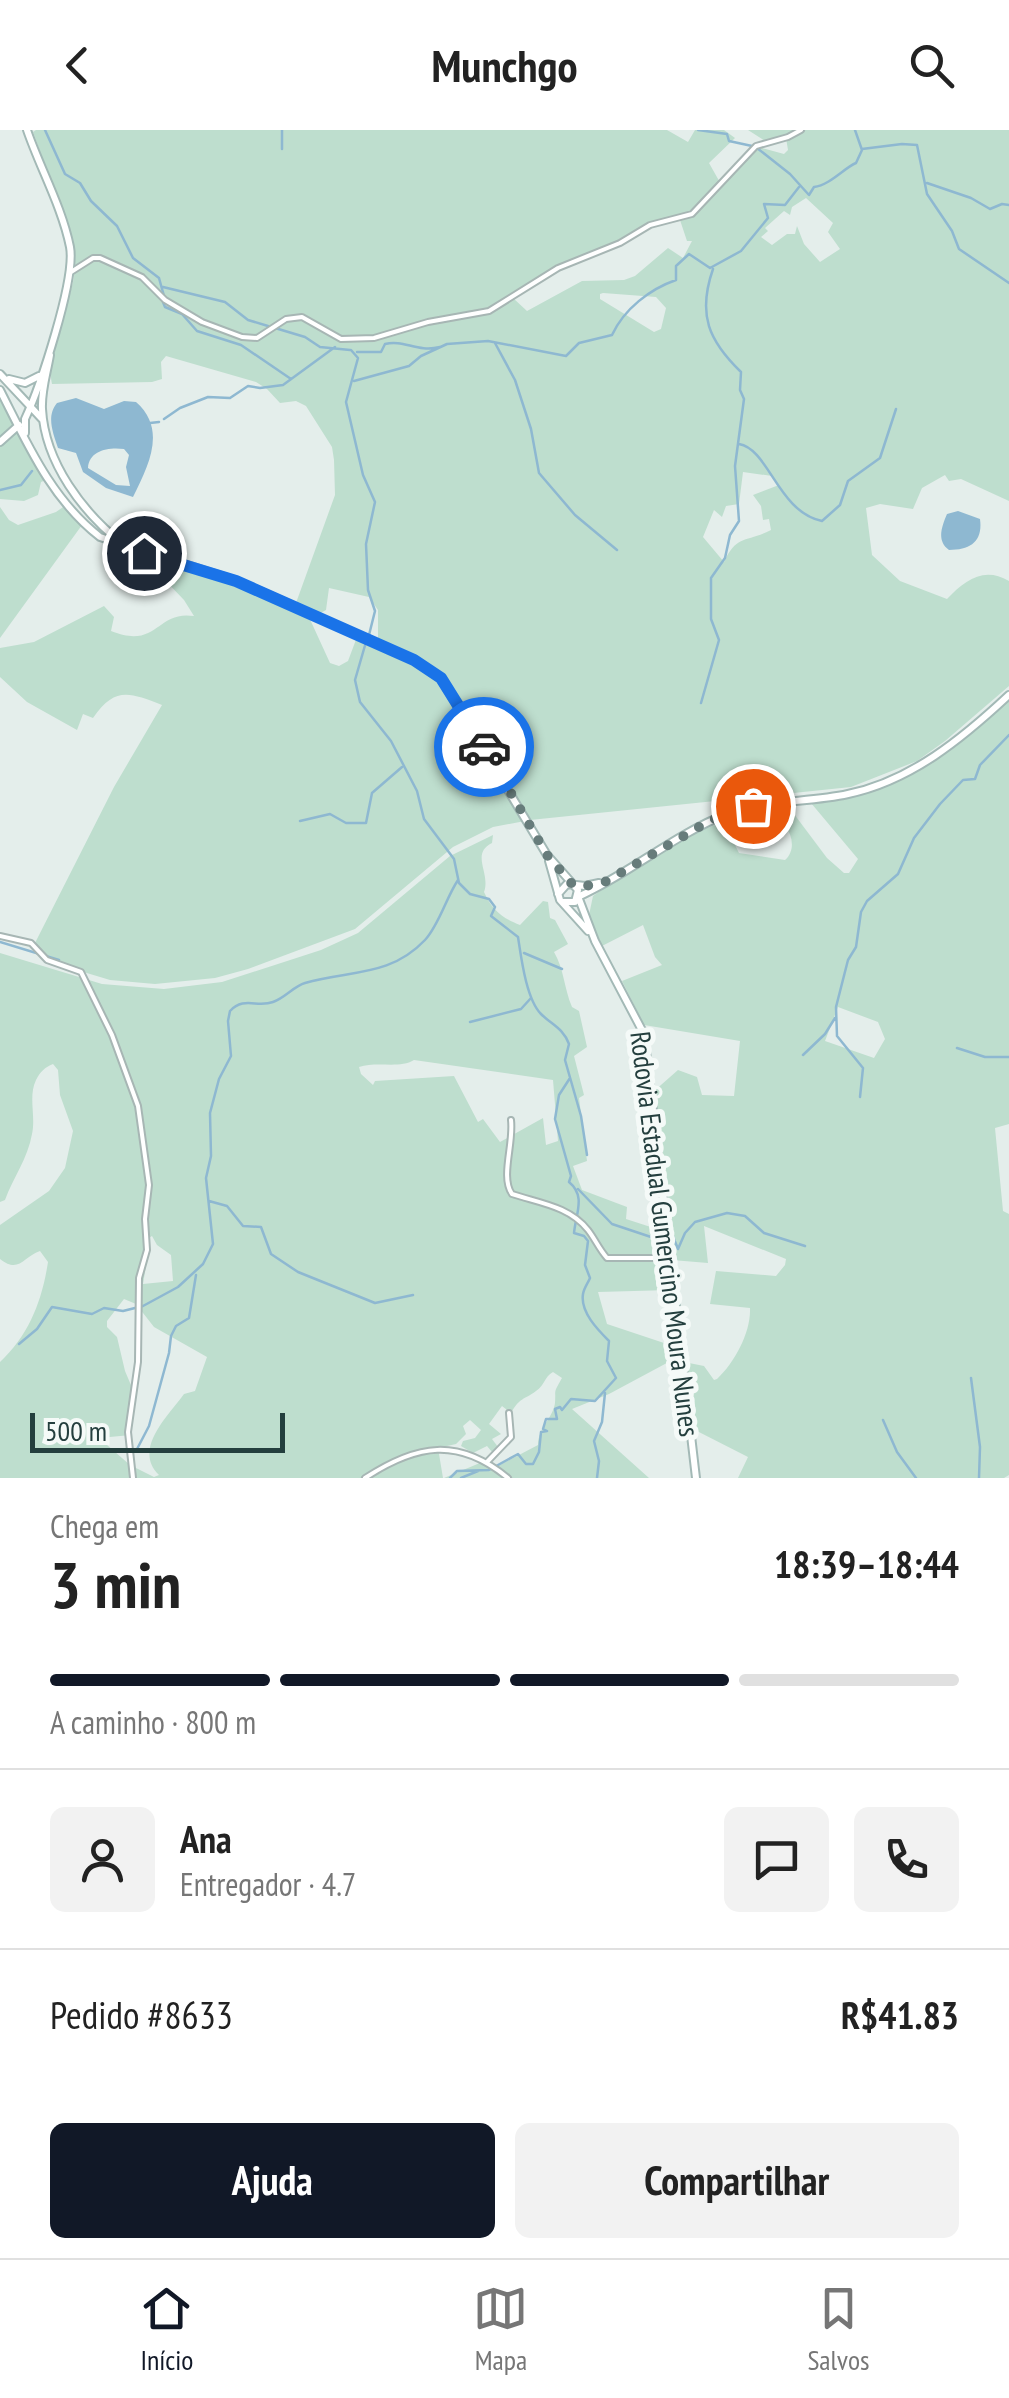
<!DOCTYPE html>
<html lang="pt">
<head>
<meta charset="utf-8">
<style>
	body { margin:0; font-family:"PT Sans Narrow",sans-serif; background:#f2f2f2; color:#222; height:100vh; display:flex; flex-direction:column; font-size:38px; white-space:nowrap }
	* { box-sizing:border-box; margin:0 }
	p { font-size:32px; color:#767676 }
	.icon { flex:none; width:55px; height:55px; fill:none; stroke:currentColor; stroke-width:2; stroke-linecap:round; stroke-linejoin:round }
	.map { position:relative; height:1348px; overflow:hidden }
	.sheet { display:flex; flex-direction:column; background:#fff; flex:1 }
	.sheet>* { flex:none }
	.scale { position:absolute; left:30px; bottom:25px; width:255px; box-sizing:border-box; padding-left:10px; border:5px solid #243f3e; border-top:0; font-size:28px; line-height:35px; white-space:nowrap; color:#243f3e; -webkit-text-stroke:8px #f5faf8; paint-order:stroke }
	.pin { position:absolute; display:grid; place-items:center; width:85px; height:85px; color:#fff; margin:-42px; border:5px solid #fff; border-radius:50%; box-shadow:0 2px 10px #0007 }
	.courier { position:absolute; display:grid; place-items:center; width:100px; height:100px; margin:-50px; border:8px solid #1a73e8; border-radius:50%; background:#fff; color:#222; box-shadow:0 2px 12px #0007 }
	.headline em { font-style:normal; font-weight:700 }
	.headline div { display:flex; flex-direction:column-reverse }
	.headline { display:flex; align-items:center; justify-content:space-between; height:170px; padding:0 50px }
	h1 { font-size:65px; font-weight:700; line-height:75px }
	.bar { display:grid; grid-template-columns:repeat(4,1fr); gap:15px 10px; align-content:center; height:120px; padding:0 50px }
	.bar i { height:12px; border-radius:8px; background:#e0e0e0 }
	.bar .active { background:#111827 }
	.bar p { grid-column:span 4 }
	.line { display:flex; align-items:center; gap:25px; padding:0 50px; border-top:2px solid #e0e0e0 }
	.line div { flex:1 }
	.round { display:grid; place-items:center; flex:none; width:105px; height:105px; border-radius:15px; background:#f2f2f2 }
	.button { display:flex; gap:20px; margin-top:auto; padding:20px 50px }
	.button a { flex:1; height:115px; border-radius:15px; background:#111827; color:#fff; font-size:40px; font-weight:700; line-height:115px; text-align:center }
	.button a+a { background:#f2f2f2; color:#222 }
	header { display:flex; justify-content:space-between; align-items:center; height:130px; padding:0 50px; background:#fff; font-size:45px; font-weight:700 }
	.tabs { display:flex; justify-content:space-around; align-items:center; height:140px; border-top:2px solid #e0e0e0; background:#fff; font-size:28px; color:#767676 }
	.tabs a { display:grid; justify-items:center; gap:5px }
	.tabs .active { color:#111827 }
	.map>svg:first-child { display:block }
	.green { fill:#bedece; fill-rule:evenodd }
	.water { fill:#8eb8d1; fill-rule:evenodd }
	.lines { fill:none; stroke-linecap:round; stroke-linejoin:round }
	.stream { stroke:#8eb8d1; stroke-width:2.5 }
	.street-casing { stroke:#a7b6b4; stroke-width:8 }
	.secondary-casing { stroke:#a3b9b6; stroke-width:10 }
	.street { stroke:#fff; stroke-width:4 }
	.secondary { stroke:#fff; stroke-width:6 }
	.done { stroke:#677c7b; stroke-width:10; stroke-dasharray:0 18 }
	.route { stroke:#1a73e8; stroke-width:12 }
	.labels { text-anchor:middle; stroke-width:10; stroke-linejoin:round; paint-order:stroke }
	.street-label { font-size:28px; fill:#243f3e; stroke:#f5faf8 }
</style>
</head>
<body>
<header><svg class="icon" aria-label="back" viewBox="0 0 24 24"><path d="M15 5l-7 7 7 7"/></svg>Munchgo<svg class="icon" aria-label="search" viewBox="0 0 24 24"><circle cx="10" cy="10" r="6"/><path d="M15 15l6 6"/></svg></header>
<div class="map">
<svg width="1009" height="1348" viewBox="0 0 1009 1348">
	<rect width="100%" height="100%" fill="#e4eeeb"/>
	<path class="green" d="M36,0H667L688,12L695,0H724L735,8L709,33L722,56L758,17L784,24L788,20L786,8L765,11L748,0H1009V371L961,349L949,351L945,345L922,358L913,379L880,374L866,378L872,425L900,451L947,469C965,450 984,436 1009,451V556L945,611L917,631L851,657L530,690L447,552L423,532L378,511V480L369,467L329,458L326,480L319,484L296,473L335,365L334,330L332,317L306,276L296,271L280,273L267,259L256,252L166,226L161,232L162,249L152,252L52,254C45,223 66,183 73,152C76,139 74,125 73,112L33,2ZM806,68L833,93L828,102L840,119L820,132L804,114L797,96L795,104H787L772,115L761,107L768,101L765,98L784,81L790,85L792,77ZM680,90L687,111H692L683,128L668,118L635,146L624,150L582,151L527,181L513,168L563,137L627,111L651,95ZM603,163L656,167L666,178L661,199L654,202L600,169V164ZM743,342L772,346L779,355L753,365L761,376L763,390L769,389L771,400C746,413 737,404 724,432L703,407L714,380L722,387L726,376L739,374Z
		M0,268L46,350L41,352L38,365L24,371L0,369Z
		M66,375L82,395L0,508V377L9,390L18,395L56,382Z
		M169,434L226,449L308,485L330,533L339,536L348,531L357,507L416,534L438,550L525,691L493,697L453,717L355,799L248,839L215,848L155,854L110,850L47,831L35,813L114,657L162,575C128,562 115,557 93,588L83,584L77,600L27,572L0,547V518L34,512L104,476L114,487L111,501C158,520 156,480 194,486L184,470L161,446L156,450Z
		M1009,571V994L995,998L1003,1081L1009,1084V1345L1004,1348H738L748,1327L693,1299L684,1232L704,1236L714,1250L717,1249C735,1232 751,1202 750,1178L710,1174L716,1141L776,1146L785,1135L786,1129L704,1096L708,1133L672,1130L653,962L678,940L697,947L702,965L734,966L740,911L644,895L622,851L662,835L655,827L643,795L602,816L589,785L593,766C653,723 714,685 788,676L827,728L844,743H849L858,729L811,673C903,661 940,628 1009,571ZM748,689L776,692L786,697C793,707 795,721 785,730L739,723L734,713L740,695ZM838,877L878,892L885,909L874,928L825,911Z
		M493,705L492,713C470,724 491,743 484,762C492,780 502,788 520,795L543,771L548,772L550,788L555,790L568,814L554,822C564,839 564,858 572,877L579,881L587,917L574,926L584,965L579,968L587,1031L573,1036L582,1060L627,1077L626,1089L663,1101L670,1160L598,1162L607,1194L676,1217L678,1227L609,1264L572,1279L649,1348H444L487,1330L496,1337L538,1315C538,1298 553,1288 555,1273C556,1258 553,1264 562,1248L553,1242C544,1247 545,1255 536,1261C523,1271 521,1266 511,1283L502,1276L489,1294L501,1304L492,1309L498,1317L492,1322L487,1316L473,1323L461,1316L463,1311L475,1308L481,1300L470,1290L463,1296L466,1304L456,1314L438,1318L443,1348H0V1232C29,1205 42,1171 48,1132L40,1121C23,1127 19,1144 0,1129V1095L49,1061L65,1038L73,1001L60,965L58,940L53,934C45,937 40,942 36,950C28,967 36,986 32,1004C28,1028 13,1048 5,1070L0,1072V823L102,854L164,859L222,852L321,820L358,803L450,726ZM414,930L553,950L558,1011L546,1015L543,988L500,1012L483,989L478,992L454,946L375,951L373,955L361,944L359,937C377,931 400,939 414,930ZM152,1106L157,1115L171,1125L173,1151L143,1154L149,1118L147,1109ZM124,1169L136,1174L154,1197L207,1227L195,1261L184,1264C169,1285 132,1319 159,1345L154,1347L130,1335L99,1308L131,1305L136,1267L125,1241L117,1207L107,1197V1191Z"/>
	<path class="water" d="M76,268L104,279L124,271L136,272C167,299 149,335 133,367L106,358L83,342L76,323L58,318C53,303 46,286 57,273ZM124,319L129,325L126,337L130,356L116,355L88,338C89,320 109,317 124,319Z
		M958,381L980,389C983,411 971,420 949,420C936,411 942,396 947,384Z"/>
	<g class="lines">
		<path class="stream" d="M45,0L65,44L80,53L91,71L117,96L133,128L159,148L164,166
			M698,0L727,4L729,11L752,16
			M757,18L790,44L809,65L814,57C830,55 844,38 856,33L862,20L855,0
			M282,19V0
			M862,19L902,14L917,15L927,64L952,101L959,119L1009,153
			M927,53L971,68L990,79L1002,74L1009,75
			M163,157L225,172L248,190L268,196
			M163,172L165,177L182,184L197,201L241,215L291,249
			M275,198L305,207L320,217L350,220
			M495,213L515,250L531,299L539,343L575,385L617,420
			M351,220L358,228L346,272L363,345L375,372L366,414L368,460L375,481L369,505
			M357,222H381L385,214C404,209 417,223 440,217
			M354,251L409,236L421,226L447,214L488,211L566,226L579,213L612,205C624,179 650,159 676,150V136L689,124L710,138L741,121L768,88L764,74L785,75L799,57
			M164,289L180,278L208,267L230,268L248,256L260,258L283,255L335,217
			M150,293L159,292
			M739,314C769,319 778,382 822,391L840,375L848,351L880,328L896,279
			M0,360L21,355L32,341
			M366,512L355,550L360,572L391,611L417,661L424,689L454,729L459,753L470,764L489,769L495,777L491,786L518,807C521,826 526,869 541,884C552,895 563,898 569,914L565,930L581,986L587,1025
			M701,573L719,510L711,489V448L725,428L730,405L739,391L735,336L744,269L740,260L741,242C709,211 697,185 713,139
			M300,691L330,684L346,693H366L372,663L402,637
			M0,812L59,830
			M524,823L562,839
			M470,892L521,879L531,868
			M957,918L985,927H1009
			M803,925L825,904L835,888
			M860,967L863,938L837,906L836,877L848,830L856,817L861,782L867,771L898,744L914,708L940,674L963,650L975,649L980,635L1009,605
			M578,1059L612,1094L654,1108L662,1106
			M209,1071L227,1076L243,1096L261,1097L271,1124L298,1142L375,1173L413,1165
			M672,1104L678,1119L685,1103L695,1092L727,1083L745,1086L764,1103L805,1116
			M19,1214L37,1199L52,1177L92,1184L104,1178L123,1181L143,1176L178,1157L203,1134L213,1114L206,1048L211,1026L210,983L219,949L231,926L228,891L230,881C244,866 257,878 273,872C285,868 294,856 305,853C350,840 390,847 425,810C439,795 446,768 458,750
			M971,1248L980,1317L979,1348
			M883,1290L897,1322L916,1348
			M136,1321L149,1296L169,1223L171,1206L176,1196L189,1188L196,1145
			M450,1348L457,1341L489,1340L518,1324L526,1334H533L539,1322L541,1302L547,1301L543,1299L546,1289H557L555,1279L560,1277L562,1280L571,1269L595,1271L616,1248L607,1231L609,1211C598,1200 580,1182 583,1164C584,1158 588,1153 590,1148L585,1135L588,1111L584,1106L574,1103C576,1083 586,1066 569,1052L571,1046L555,989L559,965L570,948
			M461,1348L478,1341
			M597,1348L599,1331L594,1311L602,1292L605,1263"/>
		<defs>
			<path id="street" d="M71,142L93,128H100L142,147L165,170L202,192L242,207L257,208L286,189L302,187L341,209L374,208L428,192L489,181L558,138L620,113L650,95L692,84L756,16L788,7L801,0
				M0,806L31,813L47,830L81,842L112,905L138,976L149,1055L145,1089L147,1120L139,1148L138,1232L128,1302L133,1348
				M511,990C514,1014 500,1047 512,1064C539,1073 569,1076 588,1100C595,1109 599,1119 607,1128H671
				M487,1332L511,1307L509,1283
				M365,1348C417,1314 458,1307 508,1348"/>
			<path id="secondary" d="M50,225C47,243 41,261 42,279C45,333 83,383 124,415
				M0,244L43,290
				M9,249L25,253L39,246
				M0,260C27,313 51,369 100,407L237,451L414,530L441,549L547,725L578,760L575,772H562
				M25,303V289C40,257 76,149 70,117C62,77 40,38 27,0
				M0,312L19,295
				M549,731L560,770L588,801
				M558,764L567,754L585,756L599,753
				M580,766C629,744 675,704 727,684C765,669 808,673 848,664C911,651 963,608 1009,565
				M579,769L595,811L644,904L696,1348"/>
		</defs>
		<use href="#street" class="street-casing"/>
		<use href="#secondary" class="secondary-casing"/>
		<use href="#street" class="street"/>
		<use href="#secondary" class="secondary"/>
	</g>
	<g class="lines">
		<path class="done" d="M484,617L547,725L573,755L586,756L605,752L711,690L753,676"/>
		<path class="route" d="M144,423L236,451L414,530L441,548L484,617"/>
	</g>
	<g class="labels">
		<g class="street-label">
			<text transform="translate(665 1104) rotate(83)" y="10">Rodovia Estadual Gumercino Moura Nunes</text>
		</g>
	</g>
</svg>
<div class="scale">500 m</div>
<div class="pin" style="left:753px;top:676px;background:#ea580c"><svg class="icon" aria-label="bag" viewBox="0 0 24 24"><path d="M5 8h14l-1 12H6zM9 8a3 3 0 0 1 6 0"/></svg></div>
<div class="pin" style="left:144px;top:423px;background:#1f2937"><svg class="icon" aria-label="home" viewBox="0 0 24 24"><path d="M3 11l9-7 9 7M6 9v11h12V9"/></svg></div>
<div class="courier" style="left:484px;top:617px"><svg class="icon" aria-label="car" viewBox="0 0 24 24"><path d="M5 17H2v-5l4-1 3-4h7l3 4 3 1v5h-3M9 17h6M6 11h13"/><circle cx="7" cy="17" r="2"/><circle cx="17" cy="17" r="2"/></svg></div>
</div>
<section class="sheet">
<div class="headline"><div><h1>3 min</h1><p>Chega em</p></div><em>18:39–18:44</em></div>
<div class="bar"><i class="active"></i><i class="active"></i><i class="active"></i><i></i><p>A caminho · 800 m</p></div>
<div class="line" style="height:180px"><a class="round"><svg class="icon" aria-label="person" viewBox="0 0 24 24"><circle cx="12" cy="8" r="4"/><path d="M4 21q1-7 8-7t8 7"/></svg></a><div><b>Ana</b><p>Entregador · 4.7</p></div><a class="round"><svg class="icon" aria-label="chat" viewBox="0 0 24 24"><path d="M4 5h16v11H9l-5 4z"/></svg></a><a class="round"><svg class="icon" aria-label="phone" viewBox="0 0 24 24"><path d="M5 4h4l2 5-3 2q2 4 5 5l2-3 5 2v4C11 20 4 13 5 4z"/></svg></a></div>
<div class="line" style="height:130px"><div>Pedido #8633</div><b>R$41.83</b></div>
<div class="button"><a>Ajuda</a><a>Compartilhar</a></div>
</section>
<nav class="tabs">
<a class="active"><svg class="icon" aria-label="home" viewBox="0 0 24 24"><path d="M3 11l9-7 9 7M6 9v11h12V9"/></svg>Início</a>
<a><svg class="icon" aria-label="map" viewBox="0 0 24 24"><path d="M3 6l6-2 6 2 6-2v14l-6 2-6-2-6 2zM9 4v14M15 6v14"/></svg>Mapa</a>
<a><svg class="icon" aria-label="saved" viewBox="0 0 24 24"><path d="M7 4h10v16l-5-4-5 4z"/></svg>Salvos</a>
</nav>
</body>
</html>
